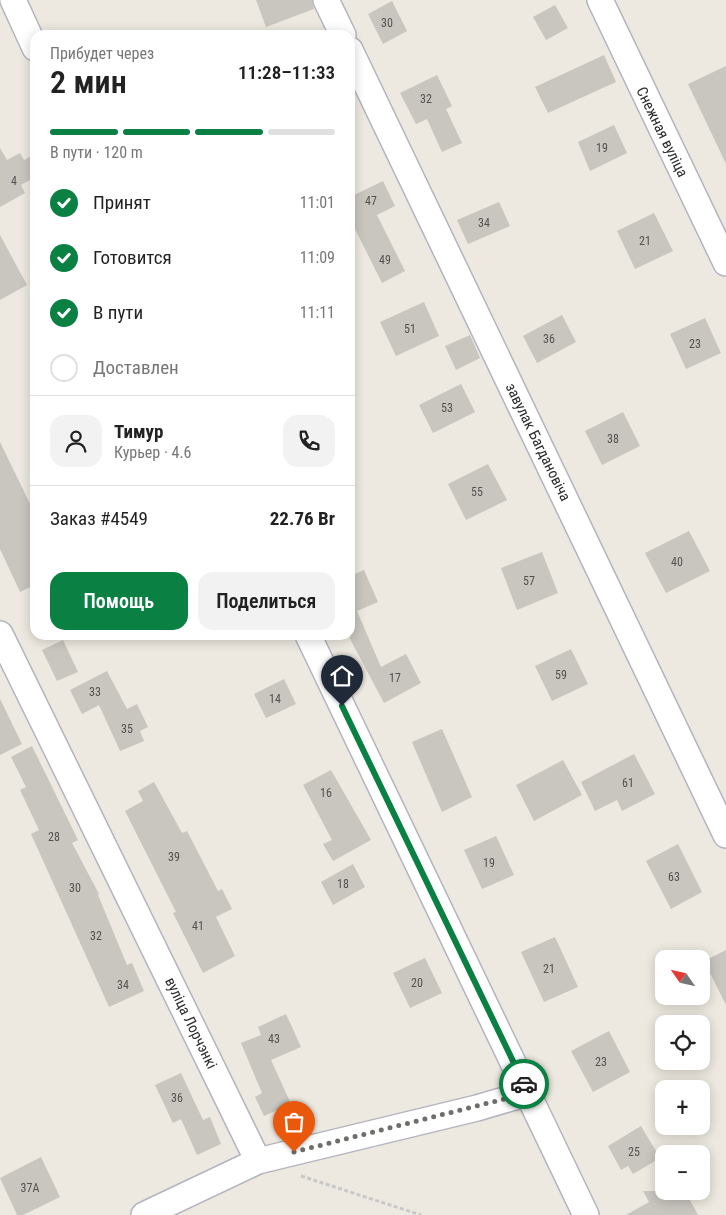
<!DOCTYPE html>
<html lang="ru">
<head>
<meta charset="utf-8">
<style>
	body { margin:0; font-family:"Roboto Condensed",sans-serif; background:#f2f2f2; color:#222; height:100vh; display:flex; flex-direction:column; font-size:19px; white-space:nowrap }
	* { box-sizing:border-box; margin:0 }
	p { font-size:16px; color:#767676 }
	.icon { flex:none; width:28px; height:28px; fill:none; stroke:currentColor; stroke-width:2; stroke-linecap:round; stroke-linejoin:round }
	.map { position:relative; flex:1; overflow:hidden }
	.panel { position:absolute; left:30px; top:30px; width:325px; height:610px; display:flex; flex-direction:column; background:#fff; border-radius:15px; box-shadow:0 2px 12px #0003 }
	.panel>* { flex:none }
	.needle { width:32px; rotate:304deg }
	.tools { position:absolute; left:655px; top:950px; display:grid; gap:10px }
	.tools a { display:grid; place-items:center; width:55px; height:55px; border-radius:10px; background:#fff; box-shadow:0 2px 12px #0003; font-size:25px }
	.pin { position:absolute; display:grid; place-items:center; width:42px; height:42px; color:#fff; margin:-51px -21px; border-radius:50% 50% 50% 0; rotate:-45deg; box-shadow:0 0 5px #0007 }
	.pin .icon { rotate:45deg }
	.courier { position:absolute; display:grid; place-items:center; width:50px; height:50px; margin:-25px; border:4px solid #0b8043; border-radius:50%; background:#fff; color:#222; box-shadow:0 1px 6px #0007 }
	.summary em { font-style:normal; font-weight:600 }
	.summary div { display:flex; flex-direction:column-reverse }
	.summary { display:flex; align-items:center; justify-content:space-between; height:85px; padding:0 20px }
	h1 { font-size:32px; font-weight:600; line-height:38px }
	.bar { display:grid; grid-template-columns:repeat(4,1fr); gap:8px 5px; align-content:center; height:60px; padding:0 20px }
	.bar i { height:6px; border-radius:4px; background:#e0e0e0 }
	.bar .current { background:#0b8043 }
	.bar p { grid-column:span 4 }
	.line { display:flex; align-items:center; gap:12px; padding:0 20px; border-top:1px solid #e0e0e0 }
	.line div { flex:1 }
	.round { display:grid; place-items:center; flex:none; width:52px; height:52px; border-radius:15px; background:#f2f2f2 }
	ol { padding:0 20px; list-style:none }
	li { display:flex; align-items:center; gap:15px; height:55px }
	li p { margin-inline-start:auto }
	li .icon { padding:5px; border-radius:50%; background:#0b8043; color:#fff; stroke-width:4 }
	li:last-child { color:#767676 }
	li i { width:28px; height:28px; border:2px solid #e0e0e0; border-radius:50% }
	.action { display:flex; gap:10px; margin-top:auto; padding:10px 20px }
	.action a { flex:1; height:58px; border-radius:15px; background:#0b8043; color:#fff; font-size:20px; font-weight:600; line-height:58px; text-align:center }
	.action a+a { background:#f2f2f2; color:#222 }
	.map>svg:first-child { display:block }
	.building { fill:#c9c5bf }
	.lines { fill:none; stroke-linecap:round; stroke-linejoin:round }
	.street-casing { stroke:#b3b4bf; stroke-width:28 }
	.path { stroke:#c8c8c8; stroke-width:3; stroke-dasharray:4 2.5; stroke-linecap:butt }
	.street { stroke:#fff; stroke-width:25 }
	.done { stroke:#706e6b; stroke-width:5; stroke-dasharray:0 9 }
	.route { stroke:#0b8043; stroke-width:6 }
	.labels { text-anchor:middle; stroke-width:4; stroke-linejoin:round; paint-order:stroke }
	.number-label { font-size:12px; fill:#535251 }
	.street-label { font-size:15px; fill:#2c2c2c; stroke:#fff }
</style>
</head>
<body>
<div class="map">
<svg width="726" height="1215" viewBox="0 0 726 1215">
	<rect width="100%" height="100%" fill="#ede9e0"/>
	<path class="building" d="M256,0H312L314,9L266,27Z
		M392,1L407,31L383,44L368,14Z
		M555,5L568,28L546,40L533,17Z
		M604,55L616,82L548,113L535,87Z
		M726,66V164L688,84Z
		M437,75L452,106L446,109L462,143L442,152L427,119L416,124L400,93Z
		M614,125L627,153L590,171L578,142Z
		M0,148L7,160L20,153L24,160L35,154V177L21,185L25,193L0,207Z
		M383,181L395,206L377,215L405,271L382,283L350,219V197Z
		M499,202L510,226L468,244L457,220Z
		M654,213L673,251L635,269L617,231Z
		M0,235L27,285L0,300Z
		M424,302L439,336L396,356L380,322Z
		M562,315L576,342L537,363L523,336Z
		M705,318L721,353L686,369L670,334Z
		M470,335L480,358L456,370L445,346Z
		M461,384L475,412L433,433L419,405Z
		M623,412L640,446L602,465L585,431Z
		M0,442L35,514V585L20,592L0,549Z
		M488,464L507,500L466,520L448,484Z
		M689,531L710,571L666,593L645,553Z
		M542,552L558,593L517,610L501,568Z
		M364,570L378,602L357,611L381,667L406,654L421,683L384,703L350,639V576Z
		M63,640L78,672L57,681L42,650Z
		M571,649L588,684L552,701L535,666Z
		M107,671L127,709L137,704L148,727L140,731L144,741L120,751L99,705L82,714L70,690Z
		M284,679L296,704L266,718L254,694Z
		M0,699L22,744L0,755Z
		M442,729L472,797L442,812L412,742Z
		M32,746L78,840L72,843L99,894L98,895L127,965L132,963L144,991L109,1007L31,834L39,830L20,790L26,787L11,757Z
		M634,754L655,794L622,811L617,800L595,811L581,782Z
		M563,760L582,795L534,821L516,785Z
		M331,770L371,840L333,861L323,844L332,840L303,785Z
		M154,782L182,833L187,831L218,891L222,889L232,909L216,917L235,956L203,973L173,913L176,912L125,811L143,801L138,791Z
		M496,836L514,875L482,889L464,850Z
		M678,844L702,892L671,909L646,861Z
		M353,864L365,887L333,905L321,882Z
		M555,937L578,987L544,1002L521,952Z
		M726,950V1005L704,961Z
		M425,958L442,993L410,1008L393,973Z
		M286,1014L301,1047L271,1060L291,1104L264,1116L255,1097L262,1093L241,1043L261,1035L258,1027Z
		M609,1031L630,1072L593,1092L571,1051Z
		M181,1073L203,1120L210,1117L221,1144L197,1155L181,1119L173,1123L155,1085Z
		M641,1126L660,1158L633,1174L628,1166L621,1170L608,1146Z
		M41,1157L60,1197L23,1215H17L0,1178Z
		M643,1191H685L698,1215H626L649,1202Z"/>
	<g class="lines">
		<defs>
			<path id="street" d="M13,0L35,48
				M326,0L343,35
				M600,0L726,263
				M350,50L726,835
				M0,634L258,1161L477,1108L528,1093
				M308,635L586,1215
				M144,1215L258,1161"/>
		</defs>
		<use href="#street" class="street-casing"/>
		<path class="path" d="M301,1176L421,1215"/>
		<use href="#street" class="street"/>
	</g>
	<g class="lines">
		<path class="done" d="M294,1152L528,1093L524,1084"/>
		<path class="route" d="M342,706L524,1084"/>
	</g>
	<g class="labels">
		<g class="number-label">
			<text x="387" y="27">30</text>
			<text x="426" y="103">32</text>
			<text x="602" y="152">19</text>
			<text x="14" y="185">4</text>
			<text x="371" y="205">47</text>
			<text x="484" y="227">34</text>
			<text x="645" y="245">21</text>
			<text x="385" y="264">49</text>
			<text x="410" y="333">51</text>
			<text x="549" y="343">36</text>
			<text x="695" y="348">23</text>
			<text x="447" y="412">53</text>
			<text x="613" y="443">38</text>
			<text x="477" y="496">55</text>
			<text x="677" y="566">40</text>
			<text x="529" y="585">57</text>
			<text x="561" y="679">59</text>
			<text x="395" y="682">17</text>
			<text x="95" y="696">33</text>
			<text x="275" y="703">14</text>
			<text x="127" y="733">35</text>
			<text x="628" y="787">61</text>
			<text x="326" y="797">16</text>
			<text x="54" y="841">28</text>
			<text x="174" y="861">39</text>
			<text x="489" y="867">19</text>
			<text x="674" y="881">63</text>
			<text x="343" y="888">18</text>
			<text x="75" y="892">30</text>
			<text x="198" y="930">41</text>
			<text x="96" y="940">32</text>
			<text x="549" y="973">21</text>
			<text x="417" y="987">20</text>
			<text x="123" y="989">34</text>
			<text x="274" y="1043">43</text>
			<text x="601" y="1066">23</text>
			<text x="177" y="1102">36</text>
			<text x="634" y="1156">25</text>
			<text x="30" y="1192">37А</text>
		</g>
		<g class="street-label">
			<text transform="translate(662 132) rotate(64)" y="5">Снежная вуліца</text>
			<text transform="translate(538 442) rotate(64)" y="5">завулак Багдановіча</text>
			<text transform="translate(191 1023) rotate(64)" y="5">вуліца Лорчэнкі</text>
		</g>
	</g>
</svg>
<div class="tools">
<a><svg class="needle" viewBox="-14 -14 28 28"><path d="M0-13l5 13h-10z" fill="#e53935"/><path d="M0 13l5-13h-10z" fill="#767676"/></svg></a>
<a><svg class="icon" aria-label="locate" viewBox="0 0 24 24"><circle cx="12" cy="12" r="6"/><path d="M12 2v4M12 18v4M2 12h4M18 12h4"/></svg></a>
<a>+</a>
<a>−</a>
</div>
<div class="pin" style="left:294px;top:1152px;background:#ea580c"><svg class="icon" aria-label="bag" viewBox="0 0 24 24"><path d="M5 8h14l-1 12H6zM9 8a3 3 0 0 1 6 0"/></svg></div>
<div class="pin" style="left:342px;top:706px;background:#1f2937"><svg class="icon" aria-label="home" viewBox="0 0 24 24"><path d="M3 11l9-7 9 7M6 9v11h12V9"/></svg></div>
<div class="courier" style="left:524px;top:1084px"><svg class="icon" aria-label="car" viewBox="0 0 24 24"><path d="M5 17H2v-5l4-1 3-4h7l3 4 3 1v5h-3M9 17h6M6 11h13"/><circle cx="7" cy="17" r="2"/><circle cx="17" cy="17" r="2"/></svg></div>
<section class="panel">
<div class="summary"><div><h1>2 мин</h1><p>Прибудет через</p></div><em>11:28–11:33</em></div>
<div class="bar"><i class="current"></i><i class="current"></i><i class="current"></i><i></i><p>В пути · 120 m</p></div>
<ol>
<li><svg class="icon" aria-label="check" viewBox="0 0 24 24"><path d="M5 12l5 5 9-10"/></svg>Принят<p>11:01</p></li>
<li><svg class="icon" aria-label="check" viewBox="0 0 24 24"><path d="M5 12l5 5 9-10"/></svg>Готовится<p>11:09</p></li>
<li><svg class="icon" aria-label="check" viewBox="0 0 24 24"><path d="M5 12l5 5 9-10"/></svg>В пути<p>11:11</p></li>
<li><i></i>Доставлен</li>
</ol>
<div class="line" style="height:90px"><a class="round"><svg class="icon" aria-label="person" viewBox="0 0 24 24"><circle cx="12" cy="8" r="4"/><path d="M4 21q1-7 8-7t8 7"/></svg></a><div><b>Тимур</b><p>Курьер · 4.6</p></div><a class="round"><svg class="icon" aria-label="phone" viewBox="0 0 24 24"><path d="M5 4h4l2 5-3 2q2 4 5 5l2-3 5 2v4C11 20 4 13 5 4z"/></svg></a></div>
<div class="line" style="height:65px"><div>Заказ #4549</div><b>22.76 Br</b></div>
<div class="action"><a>Помощь</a><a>Поделиться</a></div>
</section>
</div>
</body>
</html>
